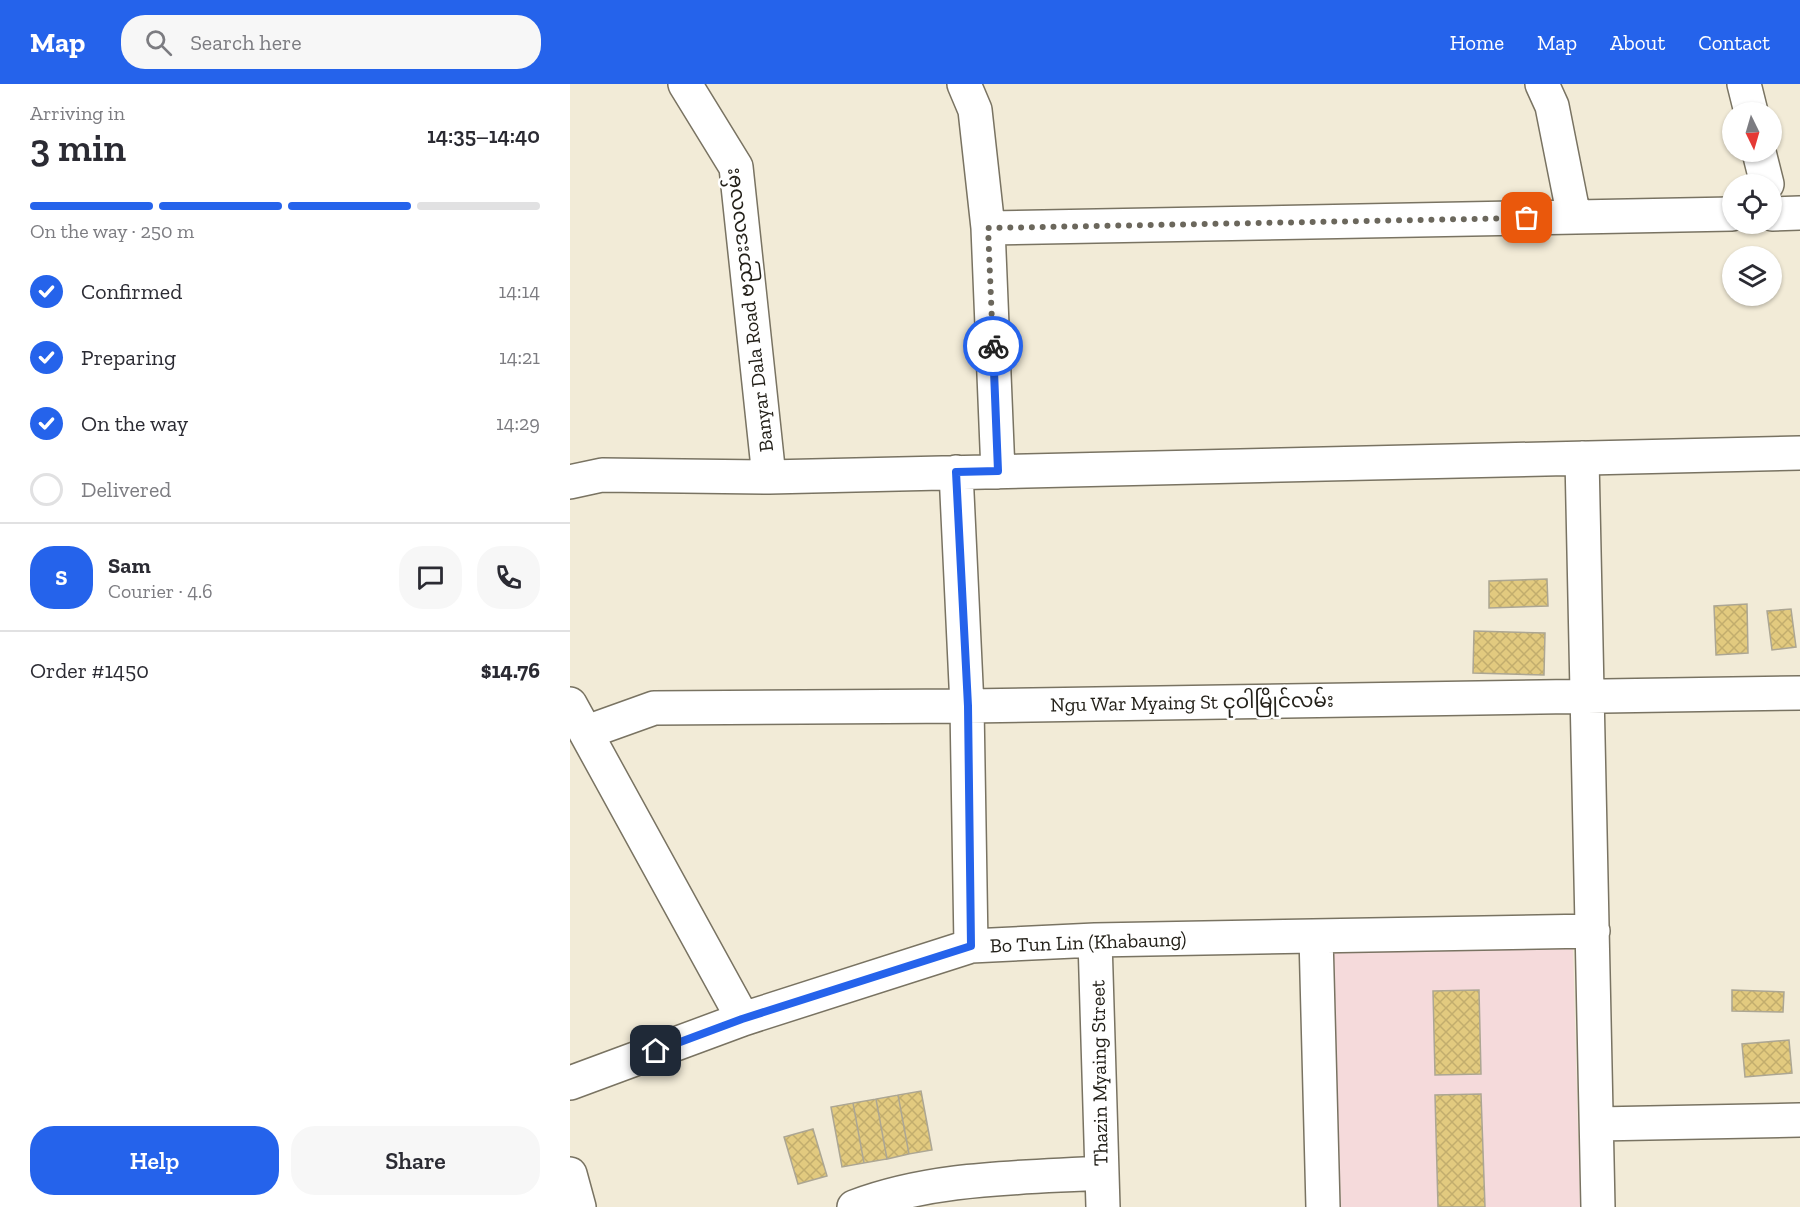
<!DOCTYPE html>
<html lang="en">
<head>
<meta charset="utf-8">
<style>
	body { margin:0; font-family:"Zilla Slab","Noto Sans Myanmar",serif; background:#f7f7f7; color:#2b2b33; height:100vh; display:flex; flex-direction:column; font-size:22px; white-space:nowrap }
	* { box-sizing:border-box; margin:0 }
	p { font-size:20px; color:#7c7c81 }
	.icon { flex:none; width:33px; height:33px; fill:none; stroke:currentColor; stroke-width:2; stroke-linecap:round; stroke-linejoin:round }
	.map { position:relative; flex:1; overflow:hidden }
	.drawer { display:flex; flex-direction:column; background:#fff; width:570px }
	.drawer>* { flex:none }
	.needle { width:39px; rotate:175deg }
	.controls { position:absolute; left:1152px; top:18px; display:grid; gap:12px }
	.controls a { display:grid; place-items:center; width:60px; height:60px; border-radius:50%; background:#fff; box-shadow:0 2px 4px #0004; font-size:30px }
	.pin { position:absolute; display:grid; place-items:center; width:51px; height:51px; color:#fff; margin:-26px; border-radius:12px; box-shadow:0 3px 9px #0006 }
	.courier { position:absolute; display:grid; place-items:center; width:60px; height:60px; margin:-30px; border:4px solid #2563eb; border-radius:50%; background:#fff; color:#222; box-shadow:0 2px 8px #0007 }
	.head em { font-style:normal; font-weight:600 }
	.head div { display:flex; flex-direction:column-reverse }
	.head { display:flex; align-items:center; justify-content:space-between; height:102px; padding:0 30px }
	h1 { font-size:39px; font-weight:600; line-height:45px }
	.bar { display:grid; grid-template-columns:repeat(4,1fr); gap:9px 6px; align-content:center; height:72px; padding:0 30px }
	.bar i { height:8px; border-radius:4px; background:#e1e1e2 }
	.bar .active { background:#2563eb }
	.bar p { grid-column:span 4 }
	.line { display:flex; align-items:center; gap:15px; padding:0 30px; border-top:2px solid #e1e1e2 }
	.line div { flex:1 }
	.round { display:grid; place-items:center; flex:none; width:63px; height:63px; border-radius:24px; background:#f7f7f7 }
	ol { padding:0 30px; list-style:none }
	li { display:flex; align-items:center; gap:18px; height:66px }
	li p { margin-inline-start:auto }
	li .icon { padding:6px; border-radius:50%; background:#2563eb; color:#fff; stroke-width:4 }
	li:last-child { color:#7c7c81 }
	li i { width:33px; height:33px; border:3px solid #e1e1e2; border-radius:50% }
	.primary-button { display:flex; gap:12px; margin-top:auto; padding:12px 30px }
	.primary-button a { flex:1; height:69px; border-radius:24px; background:#2563eb; color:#fff; font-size:24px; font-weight:600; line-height:69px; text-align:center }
	.primary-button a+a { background:#f7f7f7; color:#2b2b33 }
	header { display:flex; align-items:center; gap:36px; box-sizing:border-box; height:84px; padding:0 30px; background:#2563eb; color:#fff }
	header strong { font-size:28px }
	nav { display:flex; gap:33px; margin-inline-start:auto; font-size:21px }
	.search { width:420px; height:54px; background:#f7f7f7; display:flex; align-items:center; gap:15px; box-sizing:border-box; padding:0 21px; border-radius:24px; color:#7c7c81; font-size:22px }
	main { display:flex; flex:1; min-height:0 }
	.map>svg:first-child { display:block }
	.education { fill:#f5dadb }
	.building { fill:url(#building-cross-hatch); stroke:#aca693; stroke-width:1.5 }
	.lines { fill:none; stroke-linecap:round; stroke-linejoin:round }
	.minor-casing { stroke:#797362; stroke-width:36 }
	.minor { stroke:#fff; stroke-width:33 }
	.done { stroke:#6b675c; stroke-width:6; stroke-dasharray:0 10.8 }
	.route { stroke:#2563eb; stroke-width:8 }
	.labels { text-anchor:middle; stroke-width:5; stroke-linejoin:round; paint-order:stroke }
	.street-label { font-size:20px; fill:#232019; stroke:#fff }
</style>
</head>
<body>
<header>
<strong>Map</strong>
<div class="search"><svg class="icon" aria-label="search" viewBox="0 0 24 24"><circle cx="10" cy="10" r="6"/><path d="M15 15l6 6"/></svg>Search here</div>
<nav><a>Home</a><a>Map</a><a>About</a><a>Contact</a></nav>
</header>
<main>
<section class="drawer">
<div class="head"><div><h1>3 min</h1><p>Arriving in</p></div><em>14:35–14:40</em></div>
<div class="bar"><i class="active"></i><i class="active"></i><i class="active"></i><i></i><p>On the way · 250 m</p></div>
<ol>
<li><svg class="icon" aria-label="check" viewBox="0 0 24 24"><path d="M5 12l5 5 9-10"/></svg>Confirmed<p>14:14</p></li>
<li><svg class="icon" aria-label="check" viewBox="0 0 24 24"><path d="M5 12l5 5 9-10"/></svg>Preparing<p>14:21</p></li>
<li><svg class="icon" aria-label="check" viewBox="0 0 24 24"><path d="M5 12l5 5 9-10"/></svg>On the way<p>14:29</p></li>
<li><i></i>Delivered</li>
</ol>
<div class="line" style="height:108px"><b class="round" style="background:#2563eb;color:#fff">S</b><div><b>Sam</b><p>Courier · 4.6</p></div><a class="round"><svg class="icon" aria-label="chat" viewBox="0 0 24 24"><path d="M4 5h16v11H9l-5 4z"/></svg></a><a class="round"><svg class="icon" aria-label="phone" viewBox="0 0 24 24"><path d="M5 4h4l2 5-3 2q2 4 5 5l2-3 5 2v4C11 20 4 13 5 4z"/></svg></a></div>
<div class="line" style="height:78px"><div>Order #1450</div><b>$14.76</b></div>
<div class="primary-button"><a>Help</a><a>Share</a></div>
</section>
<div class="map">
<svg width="1230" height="1123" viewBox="0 0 1230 1123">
	<defs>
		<pattern id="building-cross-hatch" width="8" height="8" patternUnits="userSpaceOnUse" patternTransform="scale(1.5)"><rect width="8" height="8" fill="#e2ca7f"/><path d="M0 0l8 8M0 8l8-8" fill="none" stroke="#c2ad6d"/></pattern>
	</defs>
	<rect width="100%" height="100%" fill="#f2ebd7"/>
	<path class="education" d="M763,864H1003L1010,1123H771Z"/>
	<path class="building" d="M977,495L978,522L919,524V497Z
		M1177,520L1178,569L1146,571L1144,522Z
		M1221,525L1226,563L1202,566L1197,527Z
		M904,547L975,549L974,591L903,589Z
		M909,906L911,990L865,991L863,907Z
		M1162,906L1214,908L1213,928L1162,927Z
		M1219,956L1222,989L1175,993L1172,960Z
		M351,1007L362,1066L339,1070L328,1011Z
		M911,1010L915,1123H868L865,1011Z
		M328,1011L339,1070L317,1075L306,1015Z
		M306,1015L317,1075L294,1079L283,1019Z
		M283,1019L294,1079L272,1083L261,1023Z
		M243,1045L257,1092L228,1100L214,1053Z"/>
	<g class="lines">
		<defs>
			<path id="minor" d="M115,0L166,83L199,393
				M394,0L405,26L418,144L428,388
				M972,0L982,22L1004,133
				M1174,0L1181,28
				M1189,68L1197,100
				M1202,130L1230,129
				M418,144L1162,130
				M1012,374L1028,1123
				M386,388L397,622L401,862
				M0,398L32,391L199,393L1230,369
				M0,620L173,935
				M17,648L84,624L397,622L1230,609
				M746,852L753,1123
				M525,856L533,1123
				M0,999L173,935L401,862L525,856L1023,847
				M1027,1040L1230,1036
				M0,1090L9,1123
				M284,1123C363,1093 448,1094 531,1089"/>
		</defs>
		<use href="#minor" class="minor-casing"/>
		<use href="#minor" class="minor"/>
	</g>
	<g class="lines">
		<path class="done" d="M423,262L418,144L957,134"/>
		<path class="route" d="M86,967L172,935L401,862L398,622L386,388L428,387L423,262"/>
	</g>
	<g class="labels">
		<g class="street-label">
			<text transform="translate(179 226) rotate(-97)" y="7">Banyar Dala Road ဗညားဒလလမ်း</text>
			<text transform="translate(622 618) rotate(-1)" y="7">Ngu War Myaing St ငုဝါမြိုင်လမ်း</text>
			<text transform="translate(518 858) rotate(-2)" y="7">Bo Tun Lin (Khabaung)</text>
			<text transform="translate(529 989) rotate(-91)" y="7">Thazin Myaing Street</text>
		</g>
	</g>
</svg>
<div class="controls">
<a><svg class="needle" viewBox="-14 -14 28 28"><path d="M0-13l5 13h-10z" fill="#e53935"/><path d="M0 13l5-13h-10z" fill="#7c7c81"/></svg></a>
<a><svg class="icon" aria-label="locate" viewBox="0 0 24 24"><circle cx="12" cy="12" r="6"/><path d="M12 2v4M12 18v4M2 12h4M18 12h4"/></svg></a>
<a><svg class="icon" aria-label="layers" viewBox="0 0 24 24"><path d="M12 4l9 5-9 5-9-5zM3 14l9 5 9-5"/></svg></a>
</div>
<div class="pin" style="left:957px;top:134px;background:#ea580c"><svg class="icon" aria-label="bag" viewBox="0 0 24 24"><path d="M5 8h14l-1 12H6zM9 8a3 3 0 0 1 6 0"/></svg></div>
<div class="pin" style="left:86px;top:967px;background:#1f2937"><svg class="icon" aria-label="home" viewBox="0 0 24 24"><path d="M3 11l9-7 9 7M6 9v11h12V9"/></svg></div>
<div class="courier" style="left:423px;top:262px"><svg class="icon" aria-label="bike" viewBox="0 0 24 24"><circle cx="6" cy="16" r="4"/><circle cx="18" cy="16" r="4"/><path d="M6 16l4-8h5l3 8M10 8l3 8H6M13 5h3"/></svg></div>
</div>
</main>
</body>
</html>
